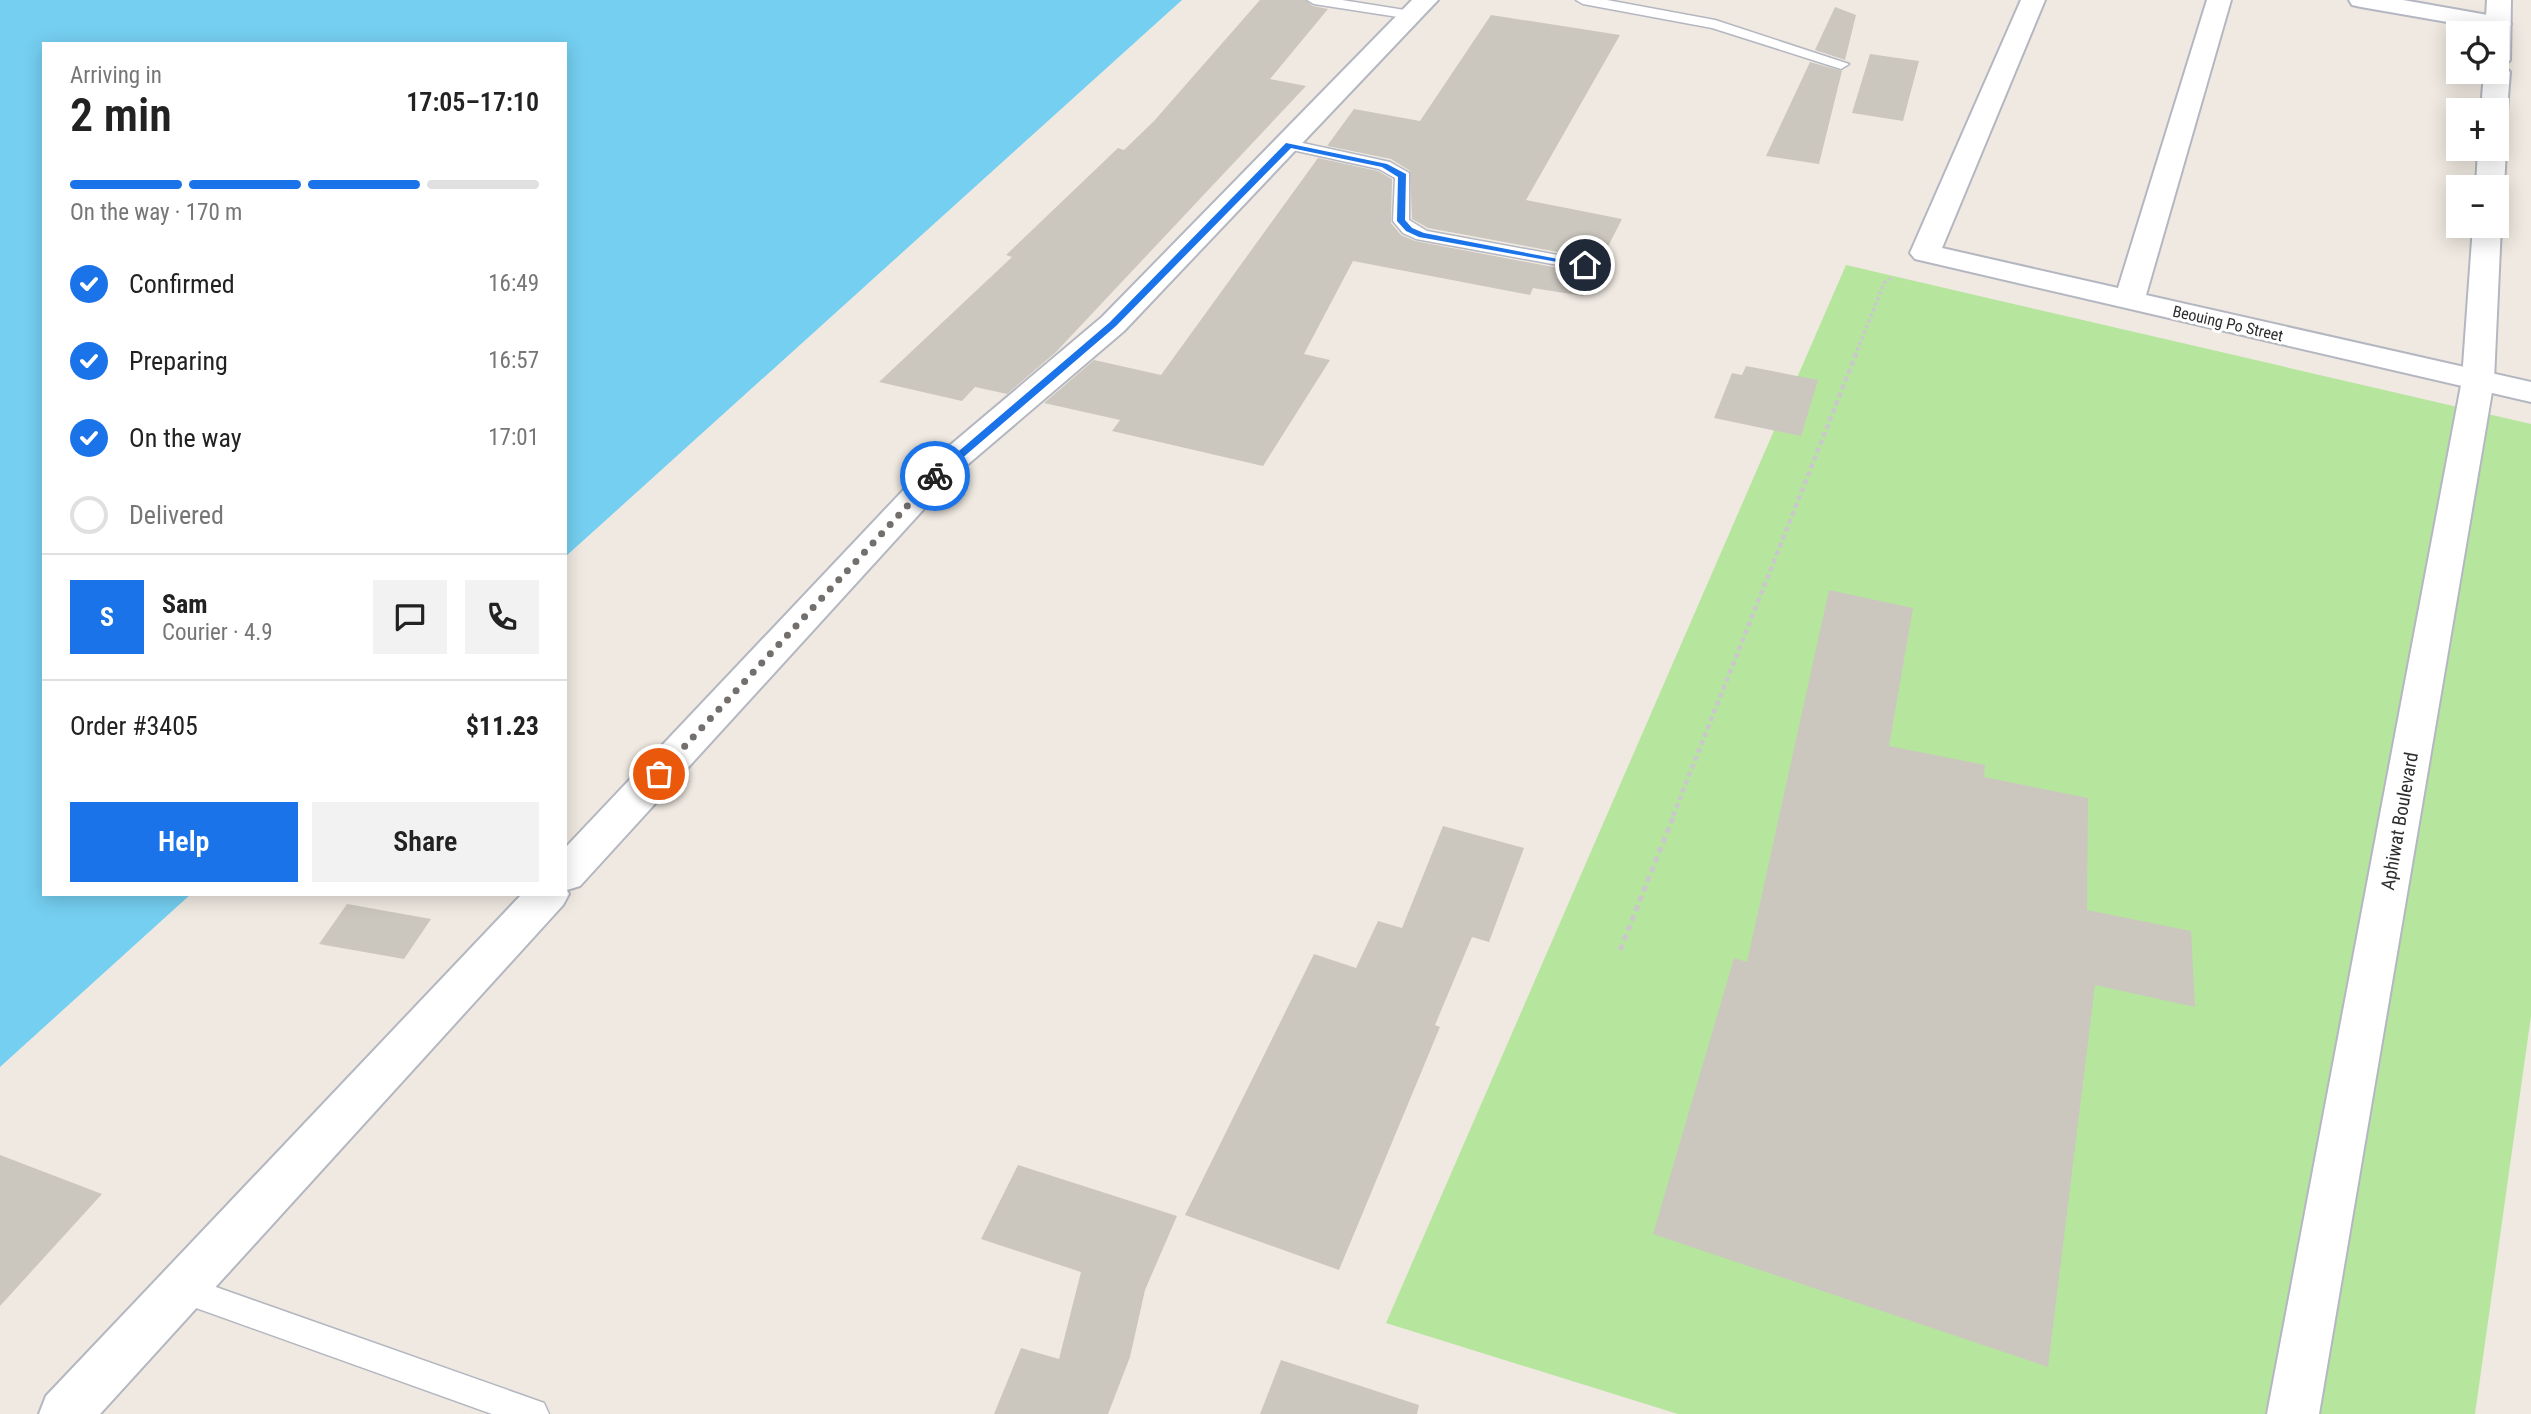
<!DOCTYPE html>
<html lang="en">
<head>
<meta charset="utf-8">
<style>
	body { margin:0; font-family:"Roboto Condensed",sans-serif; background:#f2f2f2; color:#222; height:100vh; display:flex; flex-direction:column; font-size:26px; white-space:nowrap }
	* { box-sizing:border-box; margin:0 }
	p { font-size:23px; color:#767676 }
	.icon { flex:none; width:38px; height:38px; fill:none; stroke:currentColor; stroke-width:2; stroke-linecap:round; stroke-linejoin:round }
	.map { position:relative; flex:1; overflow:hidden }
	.drawer { position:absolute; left:42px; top:42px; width:525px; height:854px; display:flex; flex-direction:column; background:#fff; border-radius:0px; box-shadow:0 4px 18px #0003 }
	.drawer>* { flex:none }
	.buttons { position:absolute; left:2446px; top:21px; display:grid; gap:14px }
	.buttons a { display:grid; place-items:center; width:63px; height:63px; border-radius:0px; background:#fff; box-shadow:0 4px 18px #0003; font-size:35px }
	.pin { position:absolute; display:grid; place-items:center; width:60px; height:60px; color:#fff; margin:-30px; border:4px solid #fff; border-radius:50%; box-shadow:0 2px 7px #0007 }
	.courier { position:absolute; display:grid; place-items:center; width:70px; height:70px; margin:-35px; border:5px solid #1a73e8; border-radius:50%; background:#fff; color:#222; box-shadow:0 2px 9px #0007 }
	.overview em { font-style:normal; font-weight:600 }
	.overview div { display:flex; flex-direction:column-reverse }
	.overview { display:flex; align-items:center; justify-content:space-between; height:119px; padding:0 28px }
	h1 { font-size:46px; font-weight:600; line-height:52px }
	.bar { display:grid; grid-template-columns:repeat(4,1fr); gap:10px 7px; align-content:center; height:84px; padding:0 28px }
	.bar i { height:9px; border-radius:5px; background:#e0e0e0 }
	.bar .on { background:#1a73e8 }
	.bar p { grid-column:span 4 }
	.line { display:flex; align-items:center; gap:18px; padding:0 28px; border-top:2px solid #e0e0e0 }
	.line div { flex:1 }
	.round { display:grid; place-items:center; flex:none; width:74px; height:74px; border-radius:0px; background:#f2f2f2 }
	ol { padding:0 28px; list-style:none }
	li { display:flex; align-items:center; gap:21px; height:77px }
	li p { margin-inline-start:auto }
	li .icon { padding:7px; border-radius:50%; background:#1a73e8; color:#fff; stroke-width:4 }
	li:last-child { color:#767676 }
	li i { width:38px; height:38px; border:4px solid #e0e0e0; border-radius:50% }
	.cta { display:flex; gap:14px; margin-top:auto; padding:14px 28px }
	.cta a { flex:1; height:80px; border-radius:0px; background:#1a73e8; color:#fff; font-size:28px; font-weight:600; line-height:80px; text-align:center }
	.cta a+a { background:#f2f2f2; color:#222 }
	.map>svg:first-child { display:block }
	.green { fill:#b6e59e }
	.water { fill:#75cff0 }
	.building { fill:#cbc7bf }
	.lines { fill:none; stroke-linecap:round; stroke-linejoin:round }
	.service-casing { stroke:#b4b7c1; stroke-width:3 }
	.minor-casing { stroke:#b4b7c1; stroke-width:4 }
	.tertiary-casing { stroke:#b4b7c1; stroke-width:4 }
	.path-far2 { stroke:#c9c9c9; stroke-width:3.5; stroke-dasharray:3.5 2.5; stroke-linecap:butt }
	.path-far1 { stroke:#c9c9c9; stroke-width:4.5; stroke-dasharray:5 3.5; stroke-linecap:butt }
	.path { stroke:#c9c9c9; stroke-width:5; stroke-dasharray:6 4.5; stroke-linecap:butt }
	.service { fill:#fff; fill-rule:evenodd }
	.minor { fill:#fff; fill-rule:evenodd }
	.tertiary { fill:#fff; fill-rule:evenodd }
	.route { fill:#1a73e8 }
	.done { stroke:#726f6d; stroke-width:7; stroke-dasharray:0 12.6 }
	.labels { text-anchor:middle; stroke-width:6; stroke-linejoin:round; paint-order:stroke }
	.far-street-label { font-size:16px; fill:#2e2e2e; stroke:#fff }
	.street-label { font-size:19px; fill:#2e2e2e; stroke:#fff }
</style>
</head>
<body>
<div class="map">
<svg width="2531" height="1414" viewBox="0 0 2531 1414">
	<rect width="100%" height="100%" fill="#efe9e1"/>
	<path class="green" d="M1846,265L2531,424V1016L2475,1414H1678L1386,1323Z"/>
	<path class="water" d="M0,0H1182L565,557V44H44V894H191L0,1067Z"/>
	<path class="building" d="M1260,0H1305L1313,6L1328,9L1270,79L1306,86L1056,352L1007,394L975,387L962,401L879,382L1012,257L1006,255L1118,148L1124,150L1154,121Z
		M1835,7L1856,15L1845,60L1815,50Z
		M1491,15L1620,35L1526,200L1622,219L1583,296L1533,288L1530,295L1353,261L1304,354L1330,360L1263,466L1112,431L1120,420L1044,403L1094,360L1161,375L1318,158L1378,171L1392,179L1391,223L1401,235L1415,241L1585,273L1595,267V263L1585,257L1428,228L1412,219L1410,171L1391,159L1327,146L1354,109L1420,121Z
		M1870,54L1919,61L1903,121L1852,113Z
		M1810,62L1842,71L1819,164L1766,156Z
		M1746,366L1818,380L1801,436L1714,418L1732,373L1742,375Z
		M1829,590L1913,608L1889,746L1985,765L1984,777L2088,798L2087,910L2191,931L2195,1007L2095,985L2048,1367L1653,1234L1734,958L1747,962Z
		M1443,826L1524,848L1489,942L1472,937L1435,1025L1440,1027L1339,1270L1185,1215L1314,954L1356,968L1378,921L1402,928Z
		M347,904L431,919L404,959L319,944Z
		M0,1155L102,1194L0,1306Z
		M1018,1165L1177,1216L1145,1290L1130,1357L1108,1414H994L1021,1348L1059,1359L1081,1272L981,1239Z
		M1281,1360L1419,1405L1417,1414H1260Z"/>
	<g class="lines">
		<defs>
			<path id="service" d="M1307,0H1342L1411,11L1418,15L1411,19L1314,4Z
				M1576,0H1607L1715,20L1849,64L1841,69L1712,28L1583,4Z
				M1289,140L1390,162L1409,173V220L1427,231L1585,260L1594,265L1585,270L1416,239L1403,233L1393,221L1395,178L1379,169L1283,148L1281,145Z
				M182,1275L533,1399L544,1403L549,1414H492L171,1299L167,1289L171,1279Z"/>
			<path id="minor" d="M1412,0H1438L1124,331L953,477L580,886L567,890L569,894L563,905L100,1414H39L46,1396L522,894H565V848L929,463L1102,317Z
				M2021,0H2045L1942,248L2118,288L2207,0H2231L2146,295L2531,382V402L1915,259L1910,253Z
				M2349,0H2403L2499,17L2508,19L2511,24L2508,29L2499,31L2361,7L2352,5Z"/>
			<path id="tertiary" d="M2487,0H2511L2510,60L2504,66L2510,72L2507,110L2497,117V110H2481L2484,72H2497V33H2485Z
				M2497,142L2506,149L2504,187L2497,194V187H2476L2478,149H2497Z
				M2497,220L2501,226L2494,380L2319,1414H2267L2462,380L2473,226H2497Z"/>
		</defs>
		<use href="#service" class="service-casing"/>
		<use href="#minor" class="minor-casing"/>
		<use href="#tertiary" class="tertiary-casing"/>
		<path class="path-far2" d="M1855,356L1884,283L1891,278"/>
		<path class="path-far1" d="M1673,816L1856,354"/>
		<path class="path" d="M1620,950L1674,815"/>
		<use href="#service" class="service"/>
		<use href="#minor" class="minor"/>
		<use href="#tertiary" class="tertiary"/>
	</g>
	<path class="route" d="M1286,143L1387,164L1406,174L1405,220L1412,228L1424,233L1589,265L1585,267L1419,237L1406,231L1397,221L1398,177L1382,167L1291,148L1116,326L939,478H932V474L1110,322Z"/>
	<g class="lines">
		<path class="done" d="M659,774L935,476"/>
	</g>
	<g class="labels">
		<g class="far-street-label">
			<text transform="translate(2228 323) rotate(13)" y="6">Beouing Po Street</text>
		</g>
		<g class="street-label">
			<text transform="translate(2399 821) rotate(-80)" y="7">Aphiwat Boulevard</text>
		</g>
	</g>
</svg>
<div class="buttons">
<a><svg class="icon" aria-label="locate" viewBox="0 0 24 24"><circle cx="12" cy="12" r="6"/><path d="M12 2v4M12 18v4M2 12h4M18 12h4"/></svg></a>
<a>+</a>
<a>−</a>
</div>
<div class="pin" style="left:659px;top:774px;background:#ea580c"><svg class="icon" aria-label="bag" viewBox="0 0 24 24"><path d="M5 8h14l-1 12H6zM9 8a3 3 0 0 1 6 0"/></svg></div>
<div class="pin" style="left:1585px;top:265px;background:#1f2937"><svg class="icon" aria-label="home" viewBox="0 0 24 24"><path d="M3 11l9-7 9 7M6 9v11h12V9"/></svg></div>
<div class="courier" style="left:935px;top:476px"><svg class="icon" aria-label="bike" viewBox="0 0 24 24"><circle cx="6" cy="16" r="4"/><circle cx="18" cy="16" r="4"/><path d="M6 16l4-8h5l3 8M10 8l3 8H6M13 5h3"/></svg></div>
<section class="drawer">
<div class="overview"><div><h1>2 min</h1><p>Arriving in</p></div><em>17:05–17:10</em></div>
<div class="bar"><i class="on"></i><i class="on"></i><i class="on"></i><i></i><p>On the way · 170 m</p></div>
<ol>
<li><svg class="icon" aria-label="check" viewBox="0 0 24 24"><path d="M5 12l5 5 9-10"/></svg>Confirmed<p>16:49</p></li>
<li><svg class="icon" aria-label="check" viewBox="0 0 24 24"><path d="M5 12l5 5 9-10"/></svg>Preparing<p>16:57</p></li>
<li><svg class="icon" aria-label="check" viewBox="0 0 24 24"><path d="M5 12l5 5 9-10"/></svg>On the way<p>17:01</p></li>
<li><i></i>Delivered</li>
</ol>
<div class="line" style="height:126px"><b class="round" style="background:#1a73e8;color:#fff">S</b><div><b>Sam</b><p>Courier · 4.9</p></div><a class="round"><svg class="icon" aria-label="chat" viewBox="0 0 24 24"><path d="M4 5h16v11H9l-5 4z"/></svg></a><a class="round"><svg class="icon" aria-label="phone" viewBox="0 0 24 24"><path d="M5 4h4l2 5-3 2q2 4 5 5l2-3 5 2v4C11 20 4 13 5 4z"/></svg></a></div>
<div class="line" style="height:91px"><div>Order #3405</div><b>$11.23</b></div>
<div class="cta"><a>Help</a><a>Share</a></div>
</section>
</div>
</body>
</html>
